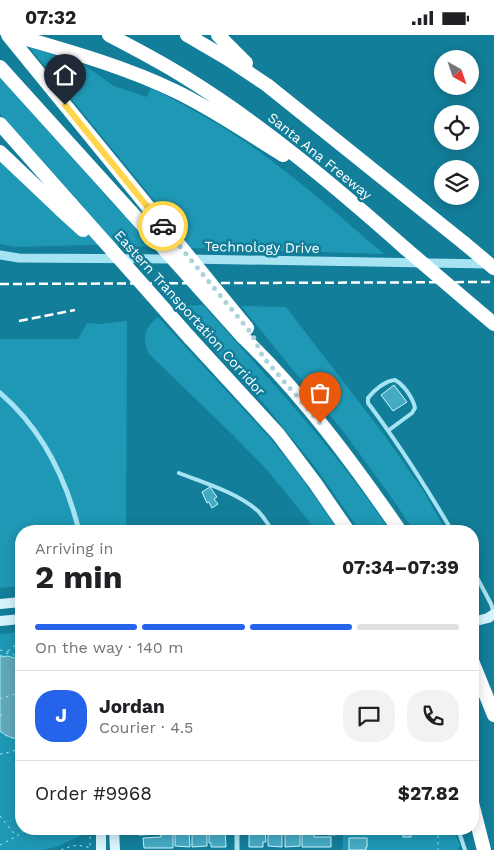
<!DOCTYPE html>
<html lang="en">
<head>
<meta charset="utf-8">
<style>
	body { margin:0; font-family:"Work Sans",sans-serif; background:#f2f2f2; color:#202124; height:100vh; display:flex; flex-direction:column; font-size:19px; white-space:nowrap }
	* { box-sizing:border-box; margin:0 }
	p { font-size:16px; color:#757577 }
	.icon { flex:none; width:28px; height:28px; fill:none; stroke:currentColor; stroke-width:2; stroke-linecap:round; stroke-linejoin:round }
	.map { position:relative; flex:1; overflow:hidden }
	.sheet { position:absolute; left:15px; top:490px; width:464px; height:310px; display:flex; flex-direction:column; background:#fff; border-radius:20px; box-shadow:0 2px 12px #0003 }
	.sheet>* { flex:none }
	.needle { width:32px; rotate:140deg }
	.tools { position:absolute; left:434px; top:15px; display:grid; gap:10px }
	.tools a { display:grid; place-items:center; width:45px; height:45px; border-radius:50%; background:#fff; box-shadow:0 2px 12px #0003; font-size:25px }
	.pin { position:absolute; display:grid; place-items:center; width:42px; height:42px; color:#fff; margin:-51px -21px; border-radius:50% 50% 50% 0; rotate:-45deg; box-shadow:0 0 5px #0007 }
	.pin .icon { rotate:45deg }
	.courier { position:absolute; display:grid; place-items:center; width:50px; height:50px; margin:-25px; border:4px solid #ffd54a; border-radius:50%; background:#fff; color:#222; box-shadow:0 1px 6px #0007 }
	.summary em { font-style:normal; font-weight:700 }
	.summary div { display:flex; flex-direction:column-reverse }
	.summary { display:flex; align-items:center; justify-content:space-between; height:85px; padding:0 20px }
	h1 { font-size:32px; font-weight:700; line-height:38px }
	.bar { display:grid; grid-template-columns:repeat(4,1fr); gap:8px 5px; align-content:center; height:60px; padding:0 20px }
	.bar i { height:6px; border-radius:4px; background:#e0e0e0 }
	.bar .on { background:#2563eb }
	.bar p { grid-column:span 4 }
	.line { display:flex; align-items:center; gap:12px; padding:0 20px; border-top:1px solid #e0e0e0 }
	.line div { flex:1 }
	.round { display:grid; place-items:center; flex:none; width:52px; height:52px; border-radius:20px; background:#f2f2f2 }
	.status { display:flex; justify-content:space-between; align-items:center; height:35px; padding:0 25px; background:#fff; direction:ltr }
	.status svg { height:14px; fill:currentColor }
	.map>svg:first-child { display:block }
	.green { fill:#1f98b5 }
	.water { fill:#62a8ba; stroke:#99e5f6 }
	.building { fill:#45aac4; stroke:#cff4fd }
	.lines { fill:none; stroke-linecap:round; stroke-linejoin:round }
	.path { stroke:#a7e4f3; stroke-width:1; stroke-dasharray:2.5 4; stroke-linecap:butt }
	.service { stroke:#a7e4f3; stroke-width:4 }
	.minor { stroke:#a7e4f3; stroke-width:5 }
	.tertiary { stroke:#a7e4f3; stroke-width:9 }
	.secondary { stroke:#d7f4fd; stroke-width:10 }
	.motorway { stroke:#fff; stroke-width:14 }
	.rail { stroke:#fff; stroke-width:2.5; stroke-dasharray:9 4; stroke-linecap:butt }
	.motorway-bridge { stroke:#fff; stroke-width:14 }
	.done { stroke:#acd2dc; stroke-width:5; stroke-dasharray:0 9 }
	.route { stroke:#ffd54a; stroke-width:6 }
	.labels { text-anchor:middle; stroke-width:5; stroke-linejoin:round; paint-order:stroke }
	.street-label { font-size:14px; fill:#fff; stroke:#137e9a }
</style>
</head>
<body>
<div class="status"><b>07:32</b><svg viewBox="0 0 49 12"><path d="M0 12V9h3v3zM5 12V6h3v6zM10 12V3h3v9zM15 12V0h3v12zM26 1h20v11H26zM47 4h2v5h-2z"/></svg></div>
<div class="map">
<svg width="494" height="815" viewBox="0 0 494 815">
	<rect width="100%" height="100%" fill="#137e9a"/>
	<path class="green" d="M29,12L84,30L114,51L147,62L151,53C185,70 218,88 250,110C297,143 340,182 384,219L90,210L15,212L0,209V126L87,177L83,171L0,79V41L116,172L124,179L158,170Z
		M203,270C268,343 336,415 390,496H360L316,433L265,370L174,271Z
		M241,271L286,272L385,401L424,457L446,496H414L394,466L346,400Z
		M158,282L269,402L295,434L322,472L338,496H317L267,435L233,400L149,319C141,304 145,292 158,282Z
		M127,286L126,496H21V551L0,553V304H78L87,288L99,289Z
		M21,597V794H86L82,800L56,812L42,815H0V599Z
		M343,794H452L460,810L458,815H343Z"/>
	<path class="water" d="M8,621L21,625V704C13,704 6,701 0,696V622Z"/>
	<path class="building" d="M394,350L407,367L393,376L381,360Z
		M210,452L217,462L214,464L218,469L212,473L209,467L207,468L202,457Z
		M139,794H158V799L139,800Z
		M175,794H189L190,812L175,811Z
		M192,794H207V811L192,812Z
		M209,794H225L226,812H211V808H209Z
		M249,794H265L266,807H263V812H249Z
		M268,794H282V812L268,811Z
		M285,794H300V811L285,812Z
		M316,794H335V800L316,799Z
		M402,794H411V802H403Z
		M161,798H173V813H144L143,803L161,802Z
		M302,798H314V802H331V812H302Z
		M349,803H367V812H366V815H349Z"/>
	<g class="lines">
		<path class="path" d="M0,615L8,617L21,623
			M8,616L14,611L21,608
			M0,621L8,618
			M0,664L21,657
			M0,681L2,679
			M0,696C6,702 14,704 21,705
			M0,719L10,717L21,713
			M0,781L16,801
			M438,794V815
			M0,810L17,801L26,794
			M61,815C72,810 79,809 90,813V794"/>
		<path class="service" d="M389,395L412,378L415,373C413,363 404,350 395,345C385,346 374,355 368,363V368C399,409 426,452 452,496
			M179,438C204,448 239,458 259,477C264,483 269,490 272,496
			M472,533L491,569L494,578
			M458,794L465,815"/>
		<path class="minor" d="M0,358C42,394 66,443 79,496
			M237,794V815"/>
		<path class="tertiary" d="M0,220L19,223L175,224
			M188,224L489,229"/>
		<path class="secondary" d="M0,569L21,567
			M0,586L21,584
			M472,587L488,583L494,579
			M101,794V815
			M114,794L115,815"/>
		<path class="motorway" d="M8,0L149,173
			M13,0C68,16 123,31 175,56C213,74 247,98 283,120
			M109,0C134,13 159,26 183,41C263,90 336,152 406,214
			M187,0L228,24L267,50L464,208
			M218,0L246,28
			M0,32L131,177
			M0,89L71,169
			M0,117L61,175
			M474,272L494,289
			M243,302C303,360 353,428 400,496
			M190,303L278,399L315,448L348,496
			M472,626L494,680
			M472,768L484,815"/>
		<path class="rail" d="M0,249L494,247
			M19,286L75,275"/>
		<path class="motorway-bridge" d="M71,169L190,303
			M149,173L247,293
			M61,175L83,195
			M131,177L243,302
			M464,208L494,233
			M406,214L474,272"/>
	</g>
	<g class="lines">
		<path class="done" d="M163,191L252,299L263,322L320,388"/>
		<path class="route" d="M65,70L163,191"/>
	</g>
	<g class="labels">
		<g class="street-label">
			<text transform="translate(320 121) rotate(39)" y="5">Santa Ana Freeway</text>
			<text transform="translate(262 212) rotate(1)" y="5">Technology Drive</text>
			<text transform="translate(190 278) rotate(48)" y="5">Eastern Transportation Corridor</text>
		</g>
	</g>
</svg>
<div class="tools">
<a><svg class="needle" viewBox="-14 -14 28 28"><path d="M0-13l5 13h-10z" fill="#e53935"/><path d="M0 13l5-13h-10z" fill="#757577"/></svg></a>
<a><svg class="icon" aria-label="locate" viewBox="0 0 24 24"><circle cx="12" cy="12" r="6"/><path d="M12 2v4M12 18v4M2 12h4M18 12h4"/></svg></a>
<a><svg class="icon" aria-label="layers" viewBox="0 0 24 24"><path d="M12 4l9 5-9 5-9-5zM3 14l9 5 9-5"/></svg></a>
</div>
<div class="pin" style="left:320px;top:388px;background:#ea580c"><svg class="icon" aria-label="bag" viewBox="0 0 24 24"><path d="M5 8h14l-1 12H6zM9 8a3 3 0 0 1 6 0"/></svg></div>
<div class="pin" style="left:65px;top:70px;background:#1f2937"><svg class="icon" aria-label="home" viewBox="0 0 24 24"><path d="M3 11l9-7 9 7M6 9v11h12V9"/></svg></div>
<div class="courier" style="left:163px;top:191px"><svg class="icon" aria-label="car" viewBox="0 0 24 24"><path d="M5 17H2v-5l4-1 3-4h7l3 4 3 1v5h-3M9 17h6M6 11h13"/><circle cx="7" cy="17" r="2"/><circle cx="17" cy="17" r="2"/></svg></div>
<section class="sheet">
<div class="summary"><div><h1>2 min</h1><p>Arriving in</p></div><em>07:34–07:39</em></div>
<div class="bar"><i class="on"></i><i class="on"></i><i class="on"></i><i></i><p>On the way · 140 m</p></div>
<div class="line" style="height:90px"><b class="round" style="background:#2563eb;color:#fff">J</b><div><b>Jordan</b><p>Courier · 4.5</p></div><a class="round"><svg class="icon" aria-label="chat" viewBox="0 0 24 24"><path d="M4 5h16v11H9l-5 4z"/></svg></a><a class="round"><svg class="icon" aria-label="phone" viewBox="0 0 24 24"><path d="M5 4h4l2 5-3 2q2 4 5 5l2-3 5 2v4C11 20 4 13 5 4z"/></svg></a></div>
<div class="line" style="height:65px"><div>Order #9968</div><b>$27.82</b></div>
</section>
</div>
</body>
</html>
